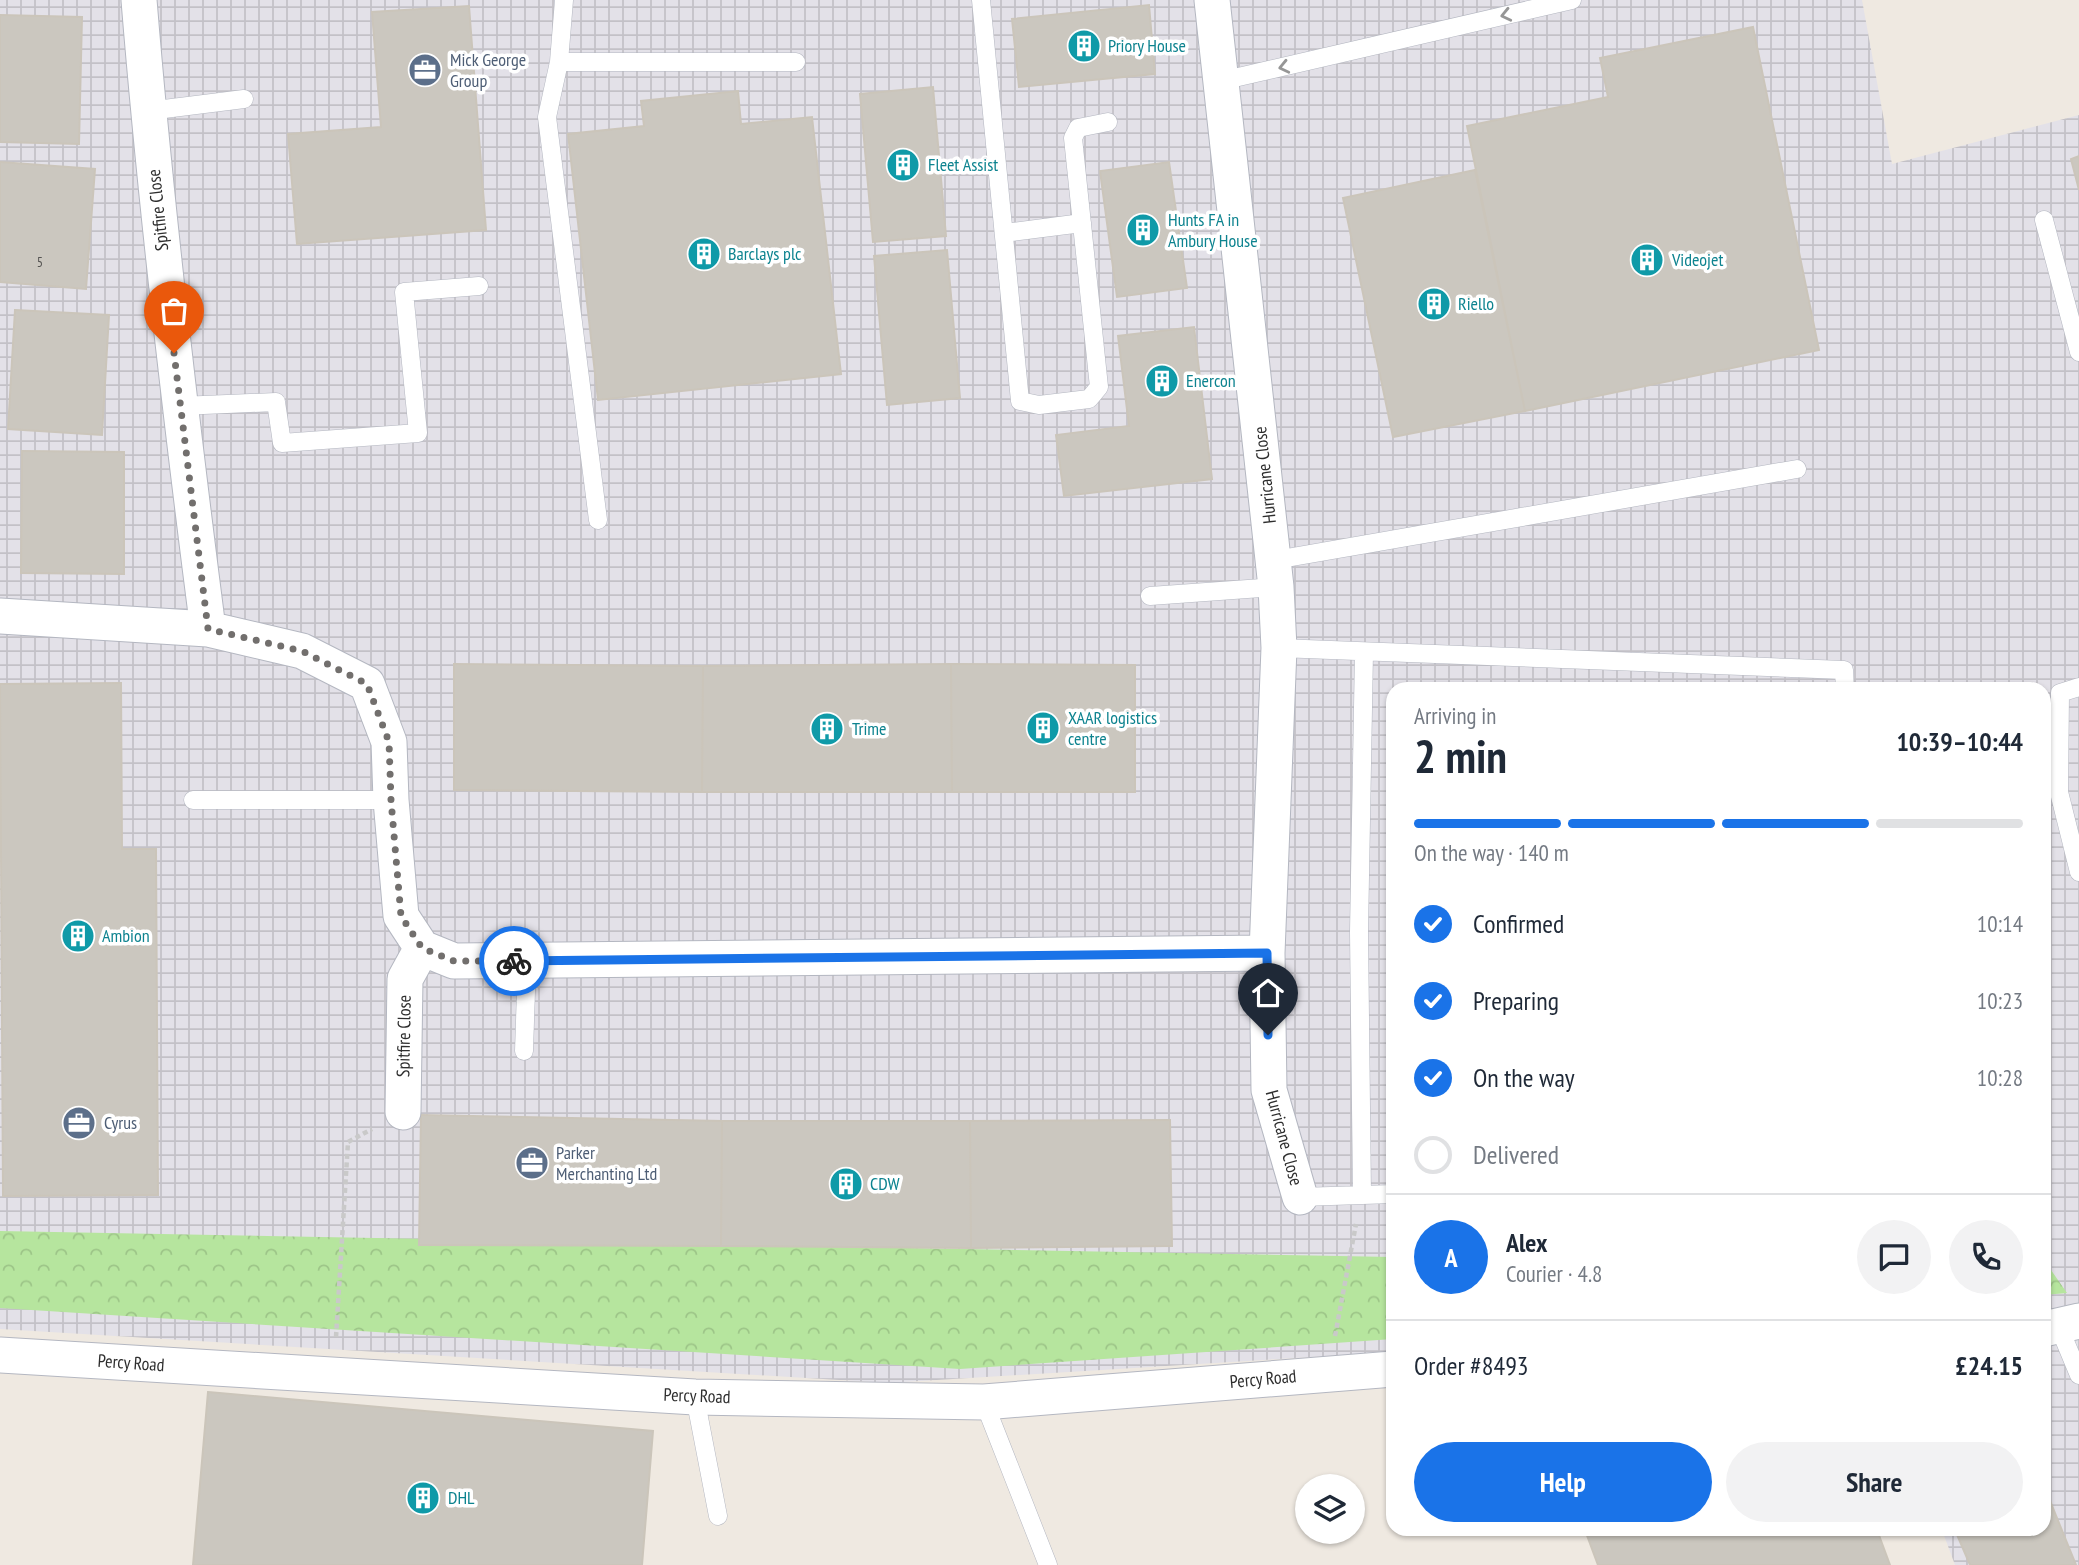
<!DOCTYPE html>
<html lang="en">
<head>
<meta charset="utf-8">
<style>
	body { margin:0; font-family:"PT Sans Narrow",sans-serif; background:#f2f2f3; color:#1f2937; height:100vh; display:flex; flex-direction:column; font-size:26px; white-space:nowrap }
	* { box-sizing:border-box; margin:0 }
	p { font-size:23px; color:#747a83 }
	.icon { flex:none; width:38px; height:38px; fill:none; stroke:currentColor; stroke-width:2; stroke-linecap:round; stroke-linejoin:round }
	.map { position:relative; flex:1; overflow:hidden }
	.sheet { position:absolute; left:1386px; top:682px; width:665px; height:854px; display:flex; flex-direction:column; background:#fff; border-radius:21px; box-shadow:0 2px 5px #0004 }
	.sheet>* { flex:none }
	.controls { position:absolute; left:1295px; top:1474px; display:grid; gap:14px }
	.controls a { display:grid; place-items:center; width:70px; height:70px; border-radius:50%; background:#fff; box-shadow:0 2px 5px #0004; font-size:35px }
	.pin { position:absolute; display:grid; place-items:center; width:60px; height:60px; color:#fff; margin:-72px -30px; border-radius:50% 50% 50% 0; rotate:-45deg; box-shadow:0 0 7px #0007 }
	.pin .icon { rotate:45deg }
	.courier { position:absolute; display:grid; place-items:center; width:70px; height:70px; margin:-35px; border:5px solid #1a73e8; border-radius:50%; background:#fff; color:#222; box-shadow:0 2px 9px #0007 }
	.overview em { font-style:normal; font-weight:700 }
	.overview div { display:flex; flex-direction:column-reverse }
	.overview { display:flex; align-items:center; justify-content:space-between; height:119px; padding:0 28px }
	h1 { font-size:46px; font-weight:700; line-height:52px }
	.bar { display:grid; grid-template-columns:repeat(4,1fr); gap:10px 7px; align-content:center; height:84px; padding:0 28px }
	.bar i { height:9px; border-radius:5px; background:#e0e1e3 }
	.bar .current { background:#1a73e8 }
	.bar p { grid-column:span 4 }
	.line { display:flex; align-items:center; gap:18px; padding:0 28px; border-top:2px solid #e0e1e3 }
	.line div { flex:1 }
	.round { display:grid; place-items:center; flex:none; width:74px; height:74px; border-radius:37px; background:#f2f2f3 }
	ol { padding:0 28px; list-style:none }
	li { display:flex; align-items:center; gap:21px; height:77px }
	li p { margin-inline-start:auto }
	li .icon { padding:7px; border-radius:50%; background:#1a73e8; color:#fff; stroke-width:4 }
	li:last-child { color:#747a83 }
	li i { width:38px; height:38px; border:4px solid #e0e1e3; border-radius:50% }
	.action { display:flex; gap:14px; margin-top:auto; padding:14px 28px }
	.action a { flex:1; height:80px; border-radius:42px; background:#1a73e8; color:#fff; font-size:28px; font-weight:700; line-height:80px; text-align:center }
	.action a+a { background:#f2f2f3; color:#1f2937 }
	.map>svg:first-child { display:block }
	.industrial { fill:url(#industrial-grid) }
	.forest { fill:url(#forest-crowns) }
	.building { fill:#cbc7bf; stroke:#cbc5ba; stroke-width:2 }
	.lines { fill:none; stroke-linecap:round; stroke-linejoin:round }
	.lane-casing { stroke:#b4b7c1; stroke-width:19 }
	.street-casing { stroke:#b4b7c1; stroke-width:37 }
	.path { stroke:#c9c9c9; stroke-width:4.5; stroke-dasharray:5 3.5; stroke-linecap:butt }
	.lane { stroke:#fff; stroke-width:18 }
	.street { stroke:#fff; stroke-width:35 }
	.oneway { stroke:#969696 }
	.done { stroke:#726f6d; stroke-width:7; stroke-dasharray:0 12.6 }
	.route { stroke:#1a73e8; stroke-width:9 }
	.labels { text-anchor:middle; stroke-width:7; stroke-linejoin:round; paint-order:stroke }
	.number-label { font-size:14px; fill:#555452 }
	.culture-label { font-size:18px; fill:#0d838f; stroke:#fff; text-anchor:start }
	.service-label { font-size:18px; fill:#4e5e75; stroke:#fff; text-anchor:start }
	.street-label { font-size:18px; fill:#2e2e2e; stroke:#fff }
</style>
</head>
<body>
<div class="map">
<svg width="2079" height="1565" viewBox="0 0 2079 1565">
	<defs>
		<pattern id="industrial-grid" width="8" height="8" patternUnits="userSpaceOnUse" patternTransform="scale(1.75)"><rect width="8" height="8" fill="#e3e1e8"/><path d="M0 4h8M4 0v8" fill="none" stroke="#c3c1c7"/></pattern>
		<pattern id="forest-crowns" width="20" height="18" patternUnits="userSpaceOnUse" patternTransform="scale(1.75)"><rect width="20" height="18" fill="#b6e59e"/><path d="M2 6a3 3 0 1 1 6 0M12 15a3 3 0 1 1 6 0" fill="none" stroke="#9dc588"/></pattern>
	</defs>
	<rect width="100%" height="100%" fill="#efe9e1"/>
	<path class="industrial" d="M0,0H1862L1892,164L2079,115V1565H1955L1942,1530H2044V690H1393V1352L888,1383L0,1329Z"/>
	<path class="forest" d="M0,1231L1393,1257V1339L960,1369L0,1308Z
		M2044,1270H2051L2067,1293L2044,1295Z"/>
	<path class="building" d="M1149,5L1155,74L1019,87L1012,19Z
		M469,6L486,230L297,244L288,134L381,127L372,12Z
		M0,15L82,17L79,144L0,142Z
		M1753,27L1819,350L1525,411L1467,126L1608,97L1600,58Z
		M933,87L946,236L873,242L860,94Z
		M738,91L741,124L812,117L841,374L598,400L568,134L644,126L641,101Z
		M2079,156V190L2071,159Z
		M0,162L95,169L86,289L0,282Z
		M1169,162L1187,288L1117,297L1100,171Z
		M1475,170L1525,411L1393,437L1343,198Z
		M947,250L960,398L887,405L874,256Z
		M15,310L109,315L102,435L8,429Z
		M1194,327L1212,479L1064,496L1056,435L1129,426L1118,336Z
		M22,451L124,452V574L21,573Z
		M454,664L703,666L702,792L454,790Z
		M951,664L952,792H702L703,666Z
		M951,664L1135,665V792H952Z
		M121,683L122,849H156L158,1195L3,1196L0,684Z
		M421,1115L722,1121L721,1246L419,1245Z
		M1170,1120L1172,1246L971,1248L970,1121Z
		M722,1121H970L971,1248L721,1246Z
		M208,1392L653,1431L642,1565H193Z
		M2044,1486L2076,1565H1970L1955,1530H2044Z
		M1585,1530H1877L1890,1565H1598Z"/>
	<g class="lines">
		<defs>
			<path id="lane" d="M564,0L559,62H796
				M981,0L1020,401L1039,405L1089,399L1099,387L1073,138L1078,128L1108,122
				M559,62L547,117L598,520
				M1221,81L1572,0
				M148,111L244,99
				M2044,220L2079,352
				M1004,233L1082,223
				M180,406L276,402L282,443L418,433L404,292L479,286
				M1275,560L1797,469
				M1150,596L1276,587
				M1279,648L1844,670L1845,690
				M2079,687L2060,693L2059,792L2079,872
				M193,800H391
				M524,1051L527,961
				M1362,1195L1359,932L1364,652
				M1300,1197L1393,1194
				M2059,1327L2079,1375
				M695,1397L718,1516
				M984,1402L1048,1565"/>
			<path id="street" d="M139,0C156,210 181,420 208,629L302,651L367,684L389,742L391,800L401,916L422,948L405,979L403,1112
				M1212,0L1276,587L1279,648L1267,953L1269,1090L1300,1197
				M0,616L208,629
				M422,948L454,961L1267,953
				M2044,1329L2079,1321
				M0,1355L695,1397L984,1402L1393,1369"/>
		</defs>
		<use href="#lane" class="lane-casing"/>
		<use href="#street" class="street-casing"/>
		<path class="path" d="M1335,1336L1356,1224
			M336,1337L348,1142L372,1129"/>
		<use href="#lane" class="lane"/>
		<use href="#street" class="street"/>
	</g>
	<defs><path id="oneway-chevron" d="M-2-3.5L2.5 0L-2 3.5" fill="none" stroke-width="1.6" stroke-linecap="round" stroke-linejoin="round" transform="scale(1.75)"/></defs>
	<g class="oneway">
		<use href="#oneway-chevron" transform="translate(1506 15) rotate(167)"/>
		<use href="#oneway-chevron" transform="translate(1284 67) rotate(167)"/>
	</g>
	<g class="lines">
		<path class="done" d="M174,353L208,629L302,651L367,684L389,742L391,800L401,916L422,948L454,961H514"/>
		<path class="route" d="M514,961L1267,953L1268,1035"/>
	</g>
	<defs>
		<symbol id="building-disc" viewBox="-11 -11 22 22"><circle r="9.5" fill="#0f9aa8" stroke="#fff"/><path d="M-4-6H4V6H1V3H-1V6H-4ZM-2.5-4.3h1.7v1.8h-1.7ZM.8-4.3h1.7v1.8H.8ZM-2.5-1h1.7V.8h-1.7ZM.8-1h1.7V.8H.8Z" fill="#fff"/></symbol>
		<symbol id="office-disc" viewBox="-11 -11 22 22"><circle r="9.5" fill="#5c6f8a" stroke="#fff"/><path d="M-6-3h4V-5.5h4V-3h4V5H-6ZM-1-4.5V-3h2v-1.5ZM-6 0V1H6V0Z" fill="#fff"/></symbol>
	</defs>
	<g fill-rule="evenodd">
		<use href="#building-disc" x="1065" y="27" width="38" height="38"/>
		<use href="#office-disc" x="406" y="51" width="38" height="38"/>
		<use href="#building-disc" x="884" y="146" width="38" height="38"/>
		<use href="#building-disc" x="1124" y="211" width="38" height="38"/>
		<use href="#building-disc" x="685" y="235" width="38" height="38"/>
		<use href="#building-disc" x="1628" y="241" width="38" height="38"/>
		<use href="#building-disc" x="1415" y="285" width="38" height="38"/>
		<use href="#building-disc" x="1143" y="362" width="38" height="38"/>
		<use href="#building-disc" x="1024" y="709" width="38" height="38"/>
		<use href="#building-disc" x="808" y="710" width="38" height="38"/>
		<use href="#building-disc" x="59" y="917" width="38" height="38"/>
		<use href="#office-disc" x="60" y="1104" width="38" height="38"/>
		<use href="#office-disc" x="513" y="1144" width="38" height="38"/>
		<use href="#building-disc" x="827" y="1165" width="38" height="38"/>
		<use href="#building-disc" x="404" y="1479" width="38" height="38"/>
	</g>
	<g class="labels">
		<g class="number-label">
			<text x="40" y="267">5</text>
		</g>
		<g class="culture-label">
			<text x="1108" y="52">Priory House</text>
			<text x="928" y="171">Fleet Assist</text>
			<text x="1168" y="226">Hunts FA in<tspan x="1168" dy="21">Ambury House</tspan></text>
			<text x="728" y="260">Barclays plc</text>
			<text x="1672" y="266">Videojet</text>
			<text x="1458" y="310">Riello</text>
			<text x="1186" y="387">Enercon</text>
			<text x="1068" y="724">XAAR logistics<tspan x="1068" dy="21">centre</tspan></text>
			<text x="852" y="735">Trime</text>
			<text x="102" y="942">Ambion</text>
			<text x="870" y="1190">CDW</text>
			<text x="448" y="1504">DHL</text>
		</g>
		<g class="service-label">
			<text x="450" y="66">Mick George<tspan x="450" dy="21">Group</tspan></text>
			<text x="104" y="1129">Cyrus</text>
			<text x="556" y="1159">Parker<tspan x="556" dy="21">Merchanting Ltd</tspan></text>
		</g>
		<g class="street-label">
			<text transform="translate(158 210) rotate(-96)" y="6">Spitfire Close</text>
			<text transform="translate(1265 475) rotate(-96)" y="6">Hurricane Close</text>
			<text transform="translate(404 1036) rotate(-89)" y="6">Spitfire Close</text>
			<text transform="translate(1284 1138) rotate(75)" y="6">Hurricane Close</text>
			<text transform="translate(131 1363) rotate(4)" y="6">Percy Road</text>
			<text transform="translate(1263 1379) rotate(-5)" y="6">Percy Road</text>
			<text transform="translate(697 1396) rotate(2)" y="6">Percy Road</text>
		</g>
	</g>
</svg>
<div class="controls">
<a><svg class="icon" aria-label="layers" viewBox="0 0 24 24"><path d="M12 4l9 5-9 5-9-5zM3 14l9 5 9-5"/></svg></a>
</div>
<div class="pin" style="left:174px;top:353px;background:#ea580c"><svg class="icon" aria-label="bag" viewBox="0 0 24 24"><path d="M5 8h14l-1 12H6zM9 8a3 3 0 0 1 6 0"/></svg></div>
<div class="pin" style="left:1268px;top:1035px;background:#1f2937"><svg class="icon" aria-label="home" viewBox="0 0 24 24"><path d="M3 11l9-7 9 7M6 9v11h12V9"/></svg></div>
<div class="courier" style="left:514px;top:961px"><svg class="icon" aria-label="bike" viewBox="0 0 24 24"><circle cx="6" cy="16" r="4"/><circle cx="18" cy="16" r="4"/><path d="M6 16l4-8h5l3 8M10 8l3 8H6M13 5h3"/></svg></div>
<section class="sheet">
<div class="overview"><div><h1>2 min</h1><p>Arriving in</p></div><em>10:39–10:44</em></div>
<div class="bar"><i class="current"></i><i class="current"></i><i class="current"></i><i></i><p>On the way · 140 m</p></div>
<ol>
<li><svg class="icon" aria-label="check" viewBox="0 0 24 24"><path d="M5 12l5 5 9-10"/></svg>Confirmed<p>10:14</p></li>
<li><svg class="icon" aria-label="check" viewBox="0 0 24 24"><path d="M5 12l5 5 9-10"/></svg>Preparing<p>10:23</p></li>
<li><svg class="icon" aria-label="check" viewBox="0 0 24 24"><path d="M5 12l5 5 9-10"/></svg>On the way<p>10:28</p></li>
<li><i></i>Delivered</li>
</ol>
<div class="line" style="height:126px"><b class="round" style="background:#1a73e8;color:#fff">A</b><div><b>Alex</b><p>Courier · 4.8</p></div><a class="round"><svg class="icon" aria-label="chat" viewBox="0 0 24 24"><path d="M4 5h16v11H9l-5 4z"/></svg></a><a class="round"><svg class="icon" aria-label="phone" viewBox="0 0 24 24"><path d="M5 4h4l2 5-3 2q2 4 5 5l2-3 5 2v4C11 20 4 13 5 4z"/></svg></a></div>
<div class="line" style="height:91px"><div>Order #8493</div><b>£24.15</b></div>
<div class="action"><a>Help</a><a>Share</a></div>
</section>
</div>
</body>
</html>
